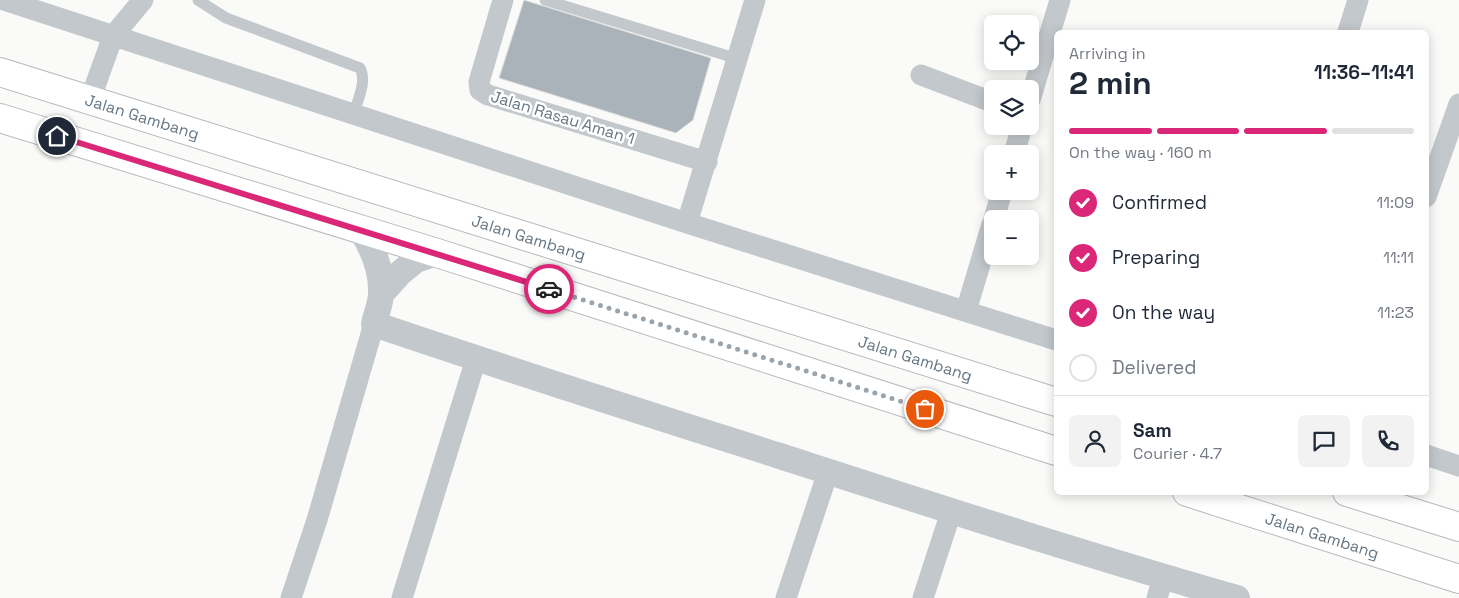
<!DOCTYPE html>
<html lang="en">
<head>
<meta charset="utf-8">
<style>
	body { margin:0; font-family:"Space Grotesk",sans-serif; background:#f2f2f3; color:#1f2937; height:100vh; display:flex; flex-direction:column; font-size:19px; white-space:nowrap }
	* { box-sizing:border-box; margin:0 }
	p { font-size:16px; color:#747a83 }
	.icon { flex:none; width:28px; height:28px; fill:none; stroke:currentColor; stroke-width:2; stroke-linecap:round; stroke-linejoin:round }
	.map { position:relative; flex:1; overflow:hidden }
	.sheet { position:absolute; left:1054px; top:30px; width:375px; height:465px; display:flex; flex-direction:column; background:#fff; border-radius:8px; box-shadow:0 2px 12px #0003 }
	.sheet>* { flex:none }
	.fabs { position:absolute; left:984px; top:15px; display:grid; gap:10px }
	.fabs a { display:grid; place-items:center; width:55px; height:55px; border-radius:8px; background:#fff; box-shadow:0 2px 12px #0003; font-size:25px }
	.pin { position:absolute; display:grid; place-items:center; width:42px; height:42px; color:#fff; margin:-21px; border:2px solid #fff; border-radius:50%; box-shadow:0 1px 5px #0007 }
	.courier { position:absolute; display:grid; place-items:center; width:50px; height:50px; margin:-25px; border:4px solid #db2777; border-radius:50%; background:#fff; color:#222; box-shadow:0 1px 6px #0007 }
	.summary em { font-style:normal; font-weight:600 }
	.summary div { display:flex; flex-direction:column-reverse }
	.summary { display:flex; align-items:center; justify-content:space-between; height:85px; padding:0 15px }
	h1 { font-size:32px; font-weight:600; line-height:38px }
	.bar { display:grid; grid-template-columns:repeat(4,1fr); gap:8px 5px; align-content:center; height:60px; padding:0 15px }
	.bar i { height:6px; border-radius:4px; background:#e0e1e3 }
	.bar .current { background:#db2777 }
	.bar p { grid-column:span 4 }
	.line { display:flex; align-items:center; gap:12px; padding:0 15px; border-top:1px solid #e0e1e3 }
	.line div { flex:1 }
	.round { display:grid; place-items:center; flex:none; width:52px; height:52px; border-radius:8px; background:#f2f2f3 }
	ol { padding:0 15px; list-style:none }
	li { display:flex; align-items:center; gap:15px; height:55px }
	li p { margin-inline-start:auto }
	li .icon { padding:5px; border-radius:50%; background:#db2777; color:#fff; stroke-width:4 }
	li:last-child { color:#747a83 }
	li i { width:28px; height:28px; border:2px solid #e0e1e3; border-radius:50% }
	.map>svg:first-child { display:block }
	.building { fill:#aab3b9; stroke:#dcdcda }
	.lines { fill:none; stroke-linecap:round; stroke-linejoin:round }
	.trunk-casing { stroke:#b4b9bd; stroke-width:30 }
	.service { stroke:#c3c8cc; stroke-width:11 }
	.minor { stroke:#c3c8cc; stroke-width:21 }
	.tertiary { stroke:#c3c8cc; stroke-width:26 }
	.trunk { stroke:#fff; stroke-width:28 }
	.done { stroke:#99a4ac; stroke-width:5; stroke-dasharray:0 9 }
	.route { stroke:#db2777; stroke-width:6 }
	.labels { text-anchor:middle; stroke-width:5; stroke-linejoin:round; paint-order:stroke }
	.street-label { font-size:16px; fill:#657683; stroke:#fff }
</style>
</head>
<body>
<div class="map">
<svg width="1459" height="598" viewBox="0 0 1459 598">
	<rect width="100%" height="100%" fill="#fafaf8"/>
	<path class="building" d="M524,0L711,58L693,120L676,133L499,78Z"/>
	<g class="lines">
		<defs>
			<g id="trunk">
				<path id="s1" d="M0,72L1056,402"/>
				<path d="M0,118L437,253L1056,451"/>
				<path id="s2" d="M1187,492L1459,579"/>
				<path d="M1347,492L1459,527"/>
			</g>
		</defs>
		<use href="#trunk" class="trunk-casing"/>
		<path class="service" d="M198,0L226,18L360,68C367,81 358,99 354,113
			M545,0L738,59"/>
		<path class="minor" d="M4,0L687,223L1056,340
			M503,0L479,82L480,90L488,95L707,162
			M1348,32L1358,0
			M921,75L992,102
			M90,100L113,36L143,0
			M1030,100L1060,0
			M1014,154L1022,126
			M1426,197L1459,104
			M994,219L1002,191
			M687,223L755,0
			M966,311L992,224
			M1426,455L1459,466
			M291,598L317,520L374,324
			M402,598L476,359
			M786,598L828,472
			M923,598L951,512
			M1157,598L1163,578"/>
		<path class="tertiary" d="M361,230C373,249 382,269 381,293C381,303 376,314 374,324C509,370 645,413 780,456C932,505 1083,554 1237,598
			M381,294L400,273L416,260L437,253"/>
		<use href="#trunk" class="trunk"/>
	</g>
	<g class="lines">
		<path class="done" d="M549,289L925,409"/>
		<path class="route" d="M57,136L549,289"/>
	</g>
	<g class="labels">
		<g class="street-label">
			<text dy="6" stroke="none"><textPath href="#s1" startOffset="149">Jalan Gambang</textPath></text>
			<text transform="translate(563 117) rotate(17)" y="6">Jalan Rasau Aman 1</text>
			<text dy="6" stroke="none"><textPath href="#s1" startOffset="554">Jalan Gambang</textPath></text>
			<text dy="6" stroke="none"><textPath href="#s1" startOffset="959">Jalan Gambang</textPath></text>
			<text dy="6" stroke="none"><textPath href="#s2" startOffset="142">Jalan Gambang</textPath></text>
		</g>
	</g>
</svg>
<div class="fabs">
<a><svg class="icon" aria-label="locate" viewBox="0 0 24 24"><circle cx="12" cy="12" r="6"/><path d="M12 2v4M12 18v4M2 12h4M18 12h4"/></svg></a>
<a><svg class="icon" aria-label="layers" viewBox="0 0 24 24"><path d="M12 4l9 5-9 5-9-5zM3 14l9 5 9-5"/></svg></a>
<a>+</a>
<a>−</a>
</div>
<div class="pin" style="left:925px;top:409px;background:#ea580c"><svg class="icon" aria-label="bag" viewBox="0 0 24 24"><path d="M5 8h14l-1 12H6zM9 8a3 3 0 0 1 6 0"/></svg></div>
<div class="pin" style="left:57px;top:136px;background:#1f2937"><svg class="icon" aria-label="home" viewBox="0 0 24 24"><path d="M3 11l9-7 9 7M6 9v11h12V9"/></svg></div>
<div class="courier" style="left:549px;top:289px"><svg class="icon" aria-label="car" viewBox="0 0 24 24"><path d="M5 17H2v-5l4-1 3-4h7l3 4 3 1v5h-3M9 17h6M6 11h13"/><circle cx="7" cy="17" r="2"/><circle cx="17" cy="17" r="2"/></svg></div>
<section class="sheet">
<div class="summary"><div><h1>2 min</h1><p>Arriving in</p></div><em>11:36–11:41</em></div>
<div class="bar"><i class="current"></i><i class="current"></i><i class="current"></i><i></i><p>On the way · 160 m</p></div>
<ol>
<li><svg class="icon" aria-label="check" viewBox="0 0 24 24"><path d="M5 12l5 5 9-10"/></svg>Confirmed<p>11:09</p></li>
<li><svg class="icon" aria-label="check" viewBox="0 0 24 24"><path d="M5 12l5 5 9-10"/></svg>Preparing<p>11:11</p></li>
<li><svg class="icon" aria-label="check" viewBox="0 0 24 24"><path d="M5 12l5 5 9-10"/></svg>On the way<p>11:23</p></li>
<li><i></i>Delivered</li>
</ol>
<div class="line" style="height:90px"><a class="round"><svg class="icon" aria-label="person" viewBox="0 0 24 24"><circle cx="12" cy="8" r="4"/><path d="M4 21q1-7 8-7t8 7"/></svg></a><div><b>Sam</b><p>Courier · 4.7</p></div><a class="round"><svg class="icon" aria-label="chat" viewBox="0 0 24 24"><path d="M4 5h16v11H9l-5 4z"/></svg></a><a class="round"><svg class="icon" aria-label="phone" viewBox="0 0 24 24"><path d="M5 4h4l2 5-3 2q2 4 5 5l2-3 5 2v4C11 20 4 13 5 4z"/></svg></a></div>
</section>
</div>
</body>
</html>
